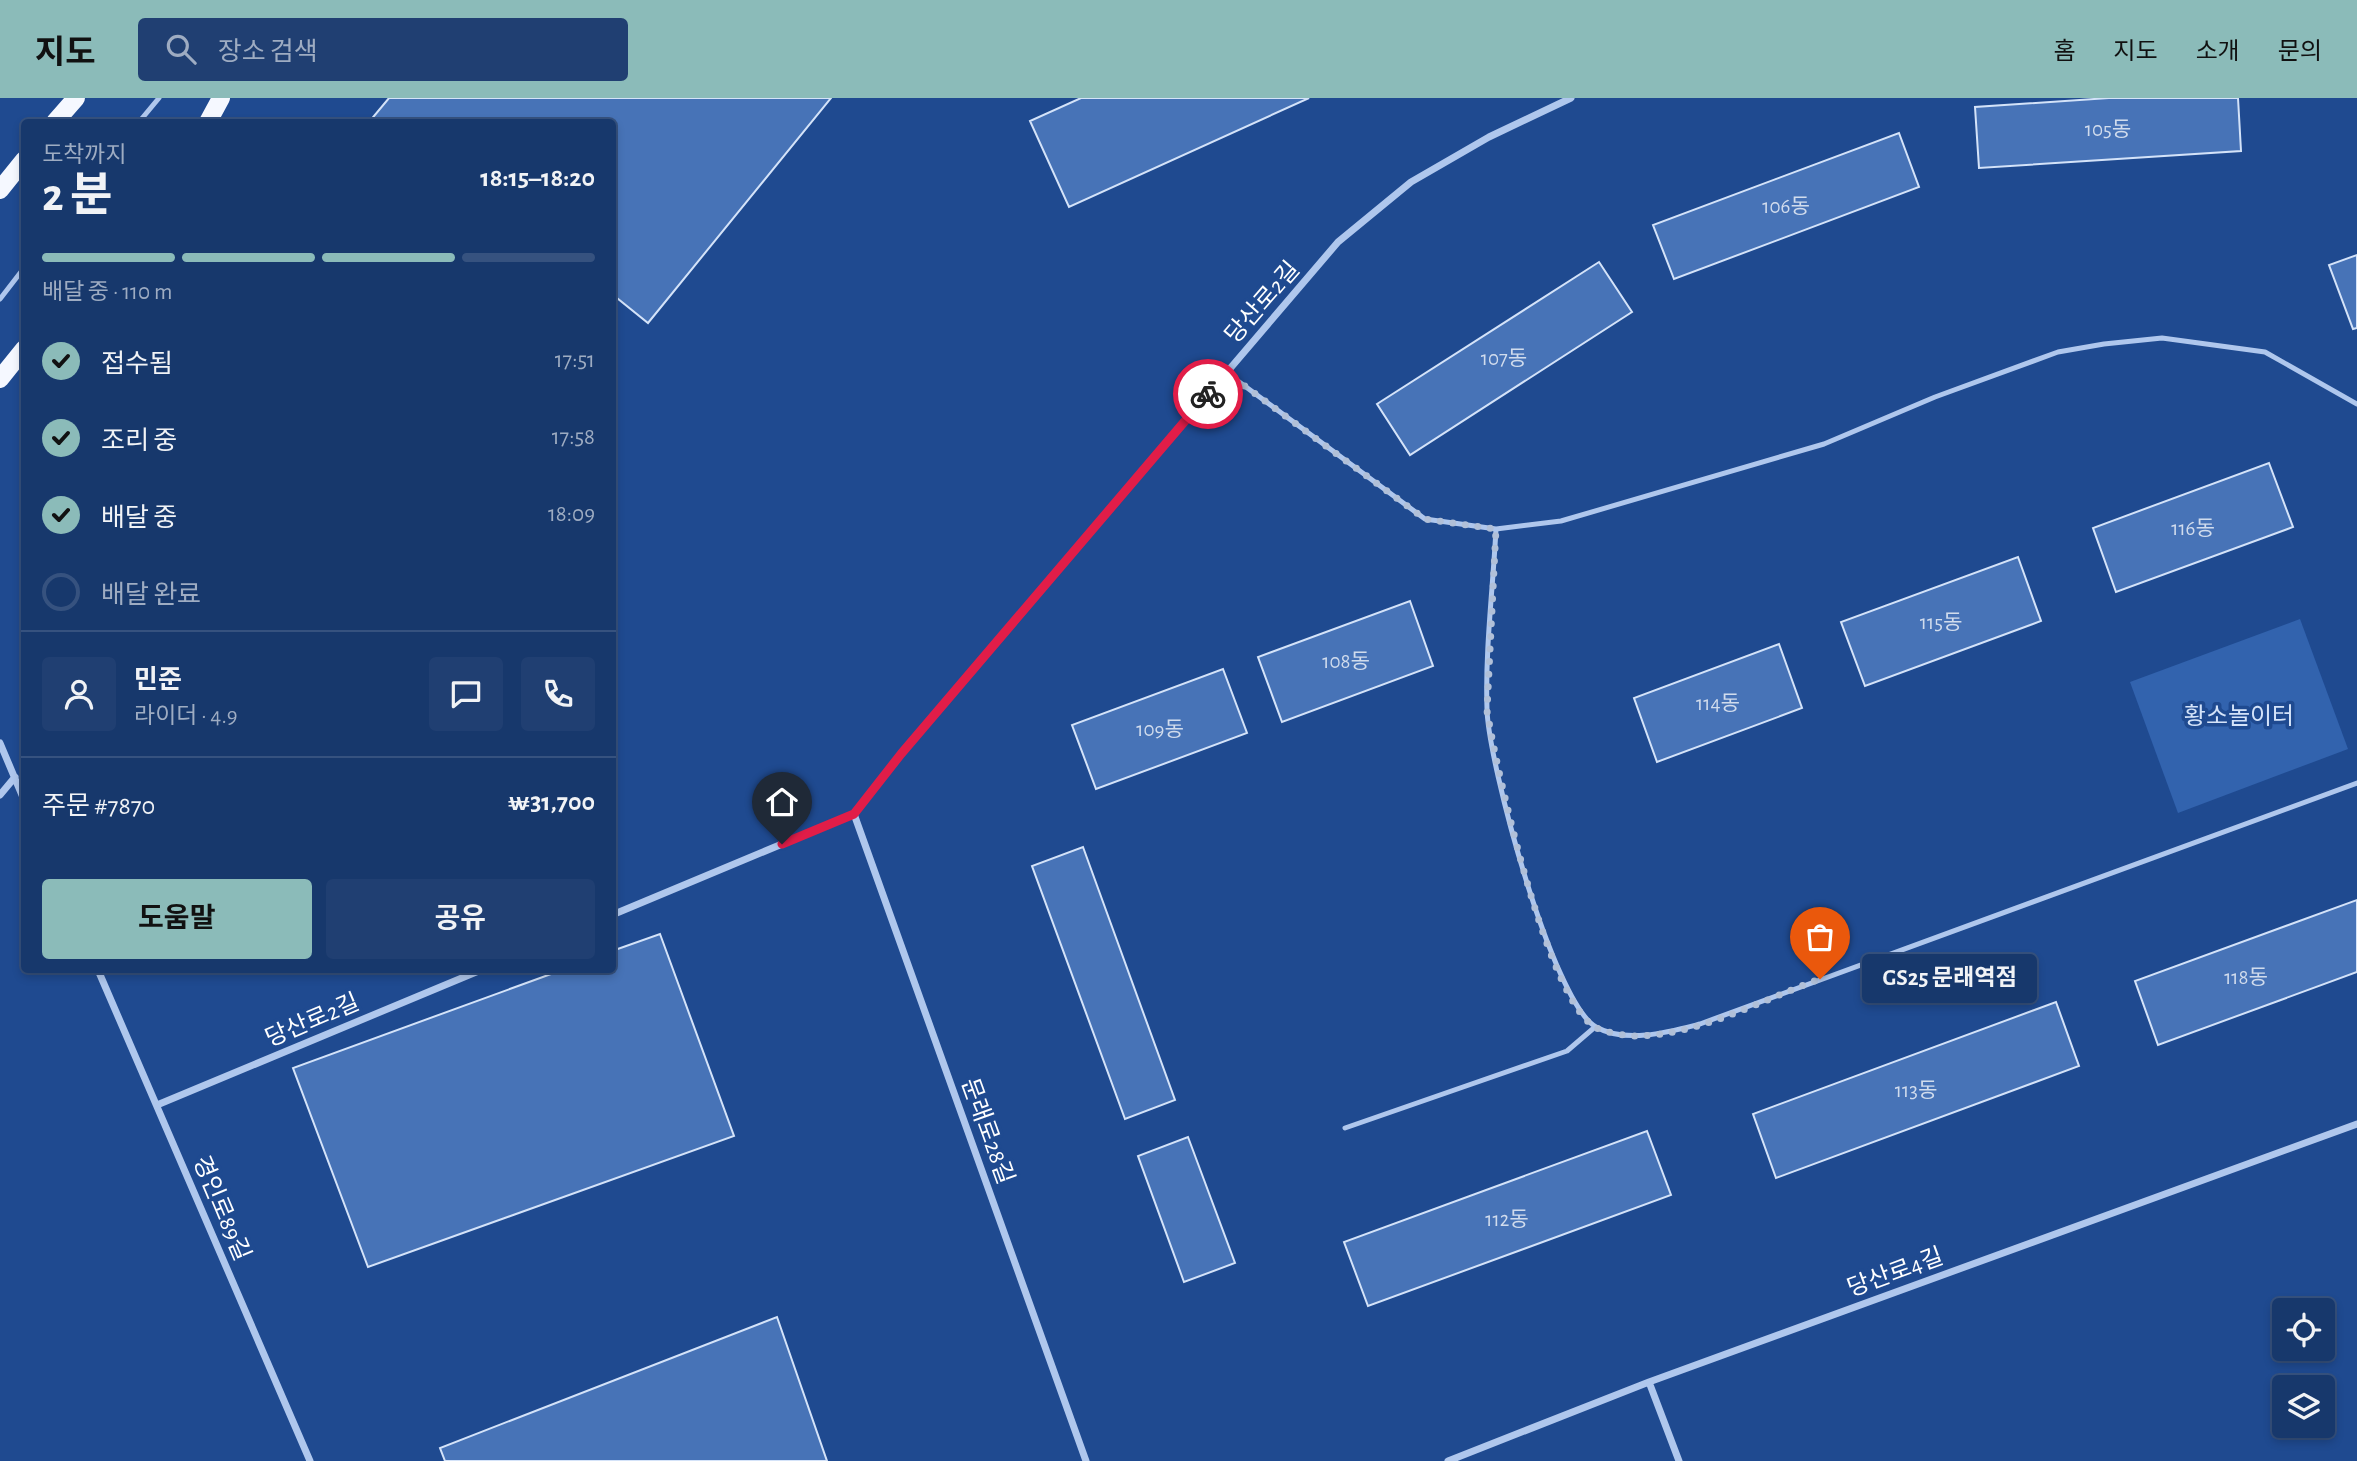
<!DOCTYPE html>
<html lang="ko">
<head>
<meta charset="utf-8">
<style>
	body { margin:0; font-family:"Alegreya Sans","Noto Sans KR",sans-serif; background:#203f72; color:#f1f3f6; height:100vh; display:flex; flex-direction:column; font-size:26px; white-space:nowrap }
	* { box-sizing:border-box; margin:0 }
	p { font-size:23px; color:#9eacc2 }
	.icon { flex:none; width:38px; height:38px; fill:none; stroke:currentColor; stroke-width:2; stroke-linecap:round; stroke-linejoin:round }
	.map { position:relative; flex:1; overflow:hidden }
	.drawer { position:absolute; left:21px; top:21px; width:595px; height:854px; display:flex; flex-direction:column; background:#17386c; border-radius:7px; box-shadow:0 4px 10px #0003,0 0 0 2px #36527f }
	.drawer>* { flex:none }
	.controls { position:absolute; left:2272px; top:1200px; display:grid; gap:14px }
	.controls a { display:grid; place-items:center; width:63px; height:63px; border-radius:7px; background:#17386c; box-shadow:0 4px 10px #0003,0 0 0 2px #36527f; font-size:35px }
	.pin { position:absolute; display:grid; place-items:center; width:60px; height:60px; color:#fff; margin:-72px -30px; border-radius:50% 50% 50% 0; rotate:-45deg; box-shadow:0 0 7px #0007 }
	.pin .icon { rotate:45deg }
	.courier { position:absolute; display:grid; place-items:center; width:70px; height:70px; margin:-35px; border:5px solid #e11d48; border-radius:50%; background:#fff; color:#222; box-shadow:0 2px 9px #0007 }
	.bubble { position:absolute; height:49px; border-radius:7px; background:#17386c; box-shadow:0 4px 10px #0003,0 0 0 2px #36527f; font-size:23px; font-weight:700; line-height:49px; text-align:center }
	.summary em { font-style:normal; font-weight:700 }
	.summary div { display:flex; flex-direction:column-reverse }
	.summary { display:flex; align-items:center; justify-content:space-between; height:119px; padding:0 21px }
	h1 { font-size:46px; font-weight:700; line-height:52px }
	.bar { display:grid; grid-template-columns:repeat(4,1fr); gap:10px 7px; align-content:center; height:84px; padding:0 21px }
	.bar i { height:9px; border-radius:5px; background:#36527f }
	.bar .on { background:#8bbbb9 }
	.bar p { grid-column:span 4 }
	.line { display:flex; align-items:center; gap:18px; padding:0 21px; border-top:2px solid #36527f }
	.line div { flex:1 }
	.round { display:grid; place-items:center; flex:none; width:74px; height:74px; border-radius:7px; background:#203f72 }
	ol { padding:0 21px; list-style:none }
	li { display:flex; align-items:center; gap:21px; height:77px }
	li p { margin-inline-start:auto }
	li .icon { padding:7px; border-radius:50%; background:#8bbbb9; color:#111; stroke-width:4 }
	li:last-child { color:#9eacc2 }
	li i { width:38px; height:38px; border:4px solid #36527f; border-radius:50% }
	.cta { display:flex; gap:14px; margin-top:auto; padding:14px 21px }
	.cta a { flex:1; height:80px; border-radius:7px; background:#8bbbb9; color:#111; font-size:28px; font-weight:700; line-height:80px; text-align:center }
	.cta a+a { background:#203f72; color:#f1f3f6 }
	header { display:flex; align-items:center; gap:42px; box-sizing:border-box; height:98px; padding:0 35px; background:#8bbbb9; color:#111 }
	header strong { font-size:33px }
	nav { display:flex; gap:38px; margin-inline-start:auto; font-size:24px }
	.search { width:490px; height:63px; background:#203f72; display:flex; align-items:center; gap:18px; box-sizing:border-box; padding:0 24px; border-radius:7px; color:#9eacc2; font-size:26px }
	.map>svg:first-child { display:block }
	.green { fill:#3263ae }
	.building { fill:#4773b7; stroke:#d4e3f9; stroke-width:2 }
	.lines { fill:none; stroke-linecap:round; stroke-linejoin:round }
	.lane { stroke:#afc7ed; stroke-width:5 }
	.street { stroke:#afc7ed; stroke-width:7 }
	.primary { stroke:#f5f8ff; stroke-width:18 }
	.done { stroke:#b1c0d8; stroke-width:7; stroke-dasharray:0 12.6 }
	.route { stroke:#e11d48; stroke-width:9 }
	.labels { text-anchor:middle; stroke-width:7; stroke-linejoin:round; paint-order:stroke }
	.number-label { font-size:21px; fill:#d1dced }
	.street-label { font-size:24px; fill:#fff; stroke:#1f4a90 }
	.park-label { font-size:24px; fill:#d4e3f9; stroke:#1f4a90 }
</style>
</head>
<body>
<header>
<strong>지도</strong>
<div class="search"><svg class="icon" aria-label="search" viewBox="0 0 24 24"><circle cx="10" cy="10" r="6"/><path d="M15 15l6 6"/></svg>장소 검색</div>
<nav><a>홈</a><a>지도</a><a>소개</a><a>문의</a></nav>
</header>
<div class="map">
<svg width="2357" height="1363" viewBox="0 0 2357 1363">
	<rect width="100%" height="100%" fill="#1f4a90"/>
	<path class="green" d="M2300,521L2348,651L2178,715L2130,584Z"/>
	<path class="building" d="M389,0H831L648,225L612,196V24H369Z
		M1081,0H1309L1069,109L1030,23Z
		M2109,0H2238L2241,53L1979,70L1975,9Z
		M1899,35L1919,89L1674,181L1653,127Z
		M2357,157V230L2353,231L2329,167Z
		M1599,164L1632,214L1410,357L1377,306Z
		M2269,365L2293,429L2116,494L2093,430Z
		M2018,459L2041,523L1865,588L1841,524Z
		M1410,503L1433,568L1282,624L1258,559Z
		M1779,546L1802,610L1657,664L1634,600Z
		M1223,571L1247,635L1096,691L1072,627Z
		M1083,749L1175,1002L1125,1021L1032,768Z
		M2357,802V874L2158,947L2135,883Z
		M660,836L734,1038L368,1169L293,970L562,872H612V853Z
		M2056,904L2079,968L1776,1080L1753,1016Z
		M1647,1033L1671,1097L1368,1208L1344,1144Z
		M1188,1039L1235,1165L1184,1184L1138,1058Z
		M777,1219L827,1363H445L440,1350Z"/>
	<g class="lines">
		<path class="lane" d="M139,24L159,0
			M0,201L24,170
			M1227,275L1425,421L1496,431L1561,423L1824,346L1935,299L2058,254L2104,246L2162,240L2265,254L2357,306
			M1496,431C1493,490 1485,552 1487,611C1488,664 1553,905 1596,929C1626,946 1669,934 1700,926L2357,685
			M1345,1030L1567,953L1595,929"/>
		<path class="street" d="M0,645L24,702
			M0,697L15,679
			M854,716L1086,1363
			M612,817L854,716L901,656L1338,144L1411,84L1489,39L1571,0
			M98,872L310,1363
			M157,1007L481,872
			M1649,1284L1679,1363
			M1448,1363L1649,1284L2357,1026"/>
		<path class="primary" d="M55,24L76,0
			M208,24L221,0
			M0,92L24,62
			M0,281L24,251"/>
	</g>
	<g class="lines">
		<path class="done" d="M1208,296L1227,275L1425,421L1496,431L1487,613L1492,640C1503,696 1549,902 1595,929C1603,934 1623,937 1632,938C1696,939 1761,902 1820,881"/>
		<path class="route" d="M782,746L854,716L901,656L1208,296"/>
	</g>
	<g class="labels">
		<g class="number-label">
			<text x="2108" y="38">105동</text>
			<text x="1786" y="115">106동</text>
			<text x="1504" y="267">107동</text>
			<text x="2193" y="437">116동</text>
			<text x="1941" y="531">115동</text>
			<text x="1346" y="570">108동</text>
			<text x="1718" y="612">114동</text>
			<text x="1160" y="638">109동</text>
			<text x="2246" y="886">118동</text>
			<text x="1916" y="999">113동</text>
			<text x="1507" y="1128">112동</text>
		</g>
		<g class="street-label">
			<text transform="translate(1262 204) rotate(-49)" y="8">당산로2길</text>
			<text transform="translate(312 922) rotate(-23)" y="8">당산로2길</text>
			<text transform="translate(988 1033) rotate(70)" y="8">문래로28길</text>
			<text transform="translate(222 1110) rotate(67)" y="8">경인로89길</text>
			<text transform="translate(1895 1174) rotate(-20)" y="8">당산로4길</text>
		</g>
		<g class="park-label">
			<text x="2239" y="626">황소놀이터</text>
		</g>
	</g>
</svg>
<div class="controls">
<a><svg class="icon" aria-label="locate" viewBox="0 0 24 24"><circle cx="12" cy="12" r="6"/><path d="M12 2v4M12 18v4M2 12h4M18 12h4"/></svg></a>
<a><svg class="icon" aria-label="layers" viewBox="0 0 24 24"><path d="M12 4l9 5-9 5-9-5zM3 14l9 5 9-5"/></svg></a>
</div>
<div class="pin" style="left:1820px;top:881px;background:#ea580c"><svg class="icon" aria-label="bag" viewBox="0 0 24 24"><path d="M5 8h14l-1 12H6zM9 8a3 3 0 0 1 6 0"/></svg></div>
<div class="pin" style="left:782px;top:746px;background:#1f2937"><svg class="icon" aria-label="home" viewBox="0 0 24 24"><path d="M3 11l9-7 9 7M6 9v11h12V9"/></svg></div>
<div class="courier" style="left:1208px;top:296px"><svg class="icon" aria-label="bike" viewBox="0 0 24 24"><circle cx="6" cy="16" r="4"/><circle cx="18" cy="16" r="4"/><path d="M6 16l4-8h5l3 8M10 8l3 8H6M13 5h3"/></svg></div>
<div class="bubble" style="left:1862px;top:856px;width:175px">GS25 문래역점</div>
<section class="drawer">
<div class="summary"><div><h1>2 분</h1><p>도착까지</p></div><em>18:15–18:20</em></div>
<div class="bar"><i class="on"></i><i class="on"></i><i class="on"></i><i></i><p>배달 중 · 110 m</p></div>
<ol>
<li><svg class="icon" aria-label="check" viewBox="0 0 24 24"><path d="M5 12l5 5 9-10"/></svg>접수됨<p>17:51</p></li>
<li><svg class="icon" aria-label="check" viewBox="0 0 24 24"><path d="M5 12l5 5 9-10"/></svg>조리 중<p>17:58</p></li>
<li><svg class="icon" aria-label="check" viewBox="0 0 24 24"><path d="M5 12l5 5 9-10"/></svg>배달 중<p>18:09</p></li>
<li><i></i>배달 완료</li>
</ol>
<div class="line" style="height:126px"><a class="round"><svg class="icon" aria-label="person" viewBox="0 0 24 24"><circle cx="12" cy="8" r="4"/><path d="M4 21q1-7 8-7t8 7"/></svg></a><div><b>민준</b><p>라이더 · 4.9</p></div><a class="round"><svg class="icon" aria-label="chat" viewBox="0 0 24 24"><path d="M4 5h16v11H9l-5 4z"/></svg></a><a class="round"><svg class="icon" aria-label="phone" viewBox="0 0 24 24"><path d="M5 4h4l2 5-3 2q2 4 5 5l2-3 5 2v4C11 20 4 13 5 4z"/></svg></a></div>
<div class="line" style="height:91px"><div>주문 #7870</div><b>₩31,700</b></div>
<div class="cta"><a>도움말</a><a>공유</a></div>
</section>
</div>
</body>
</html>
